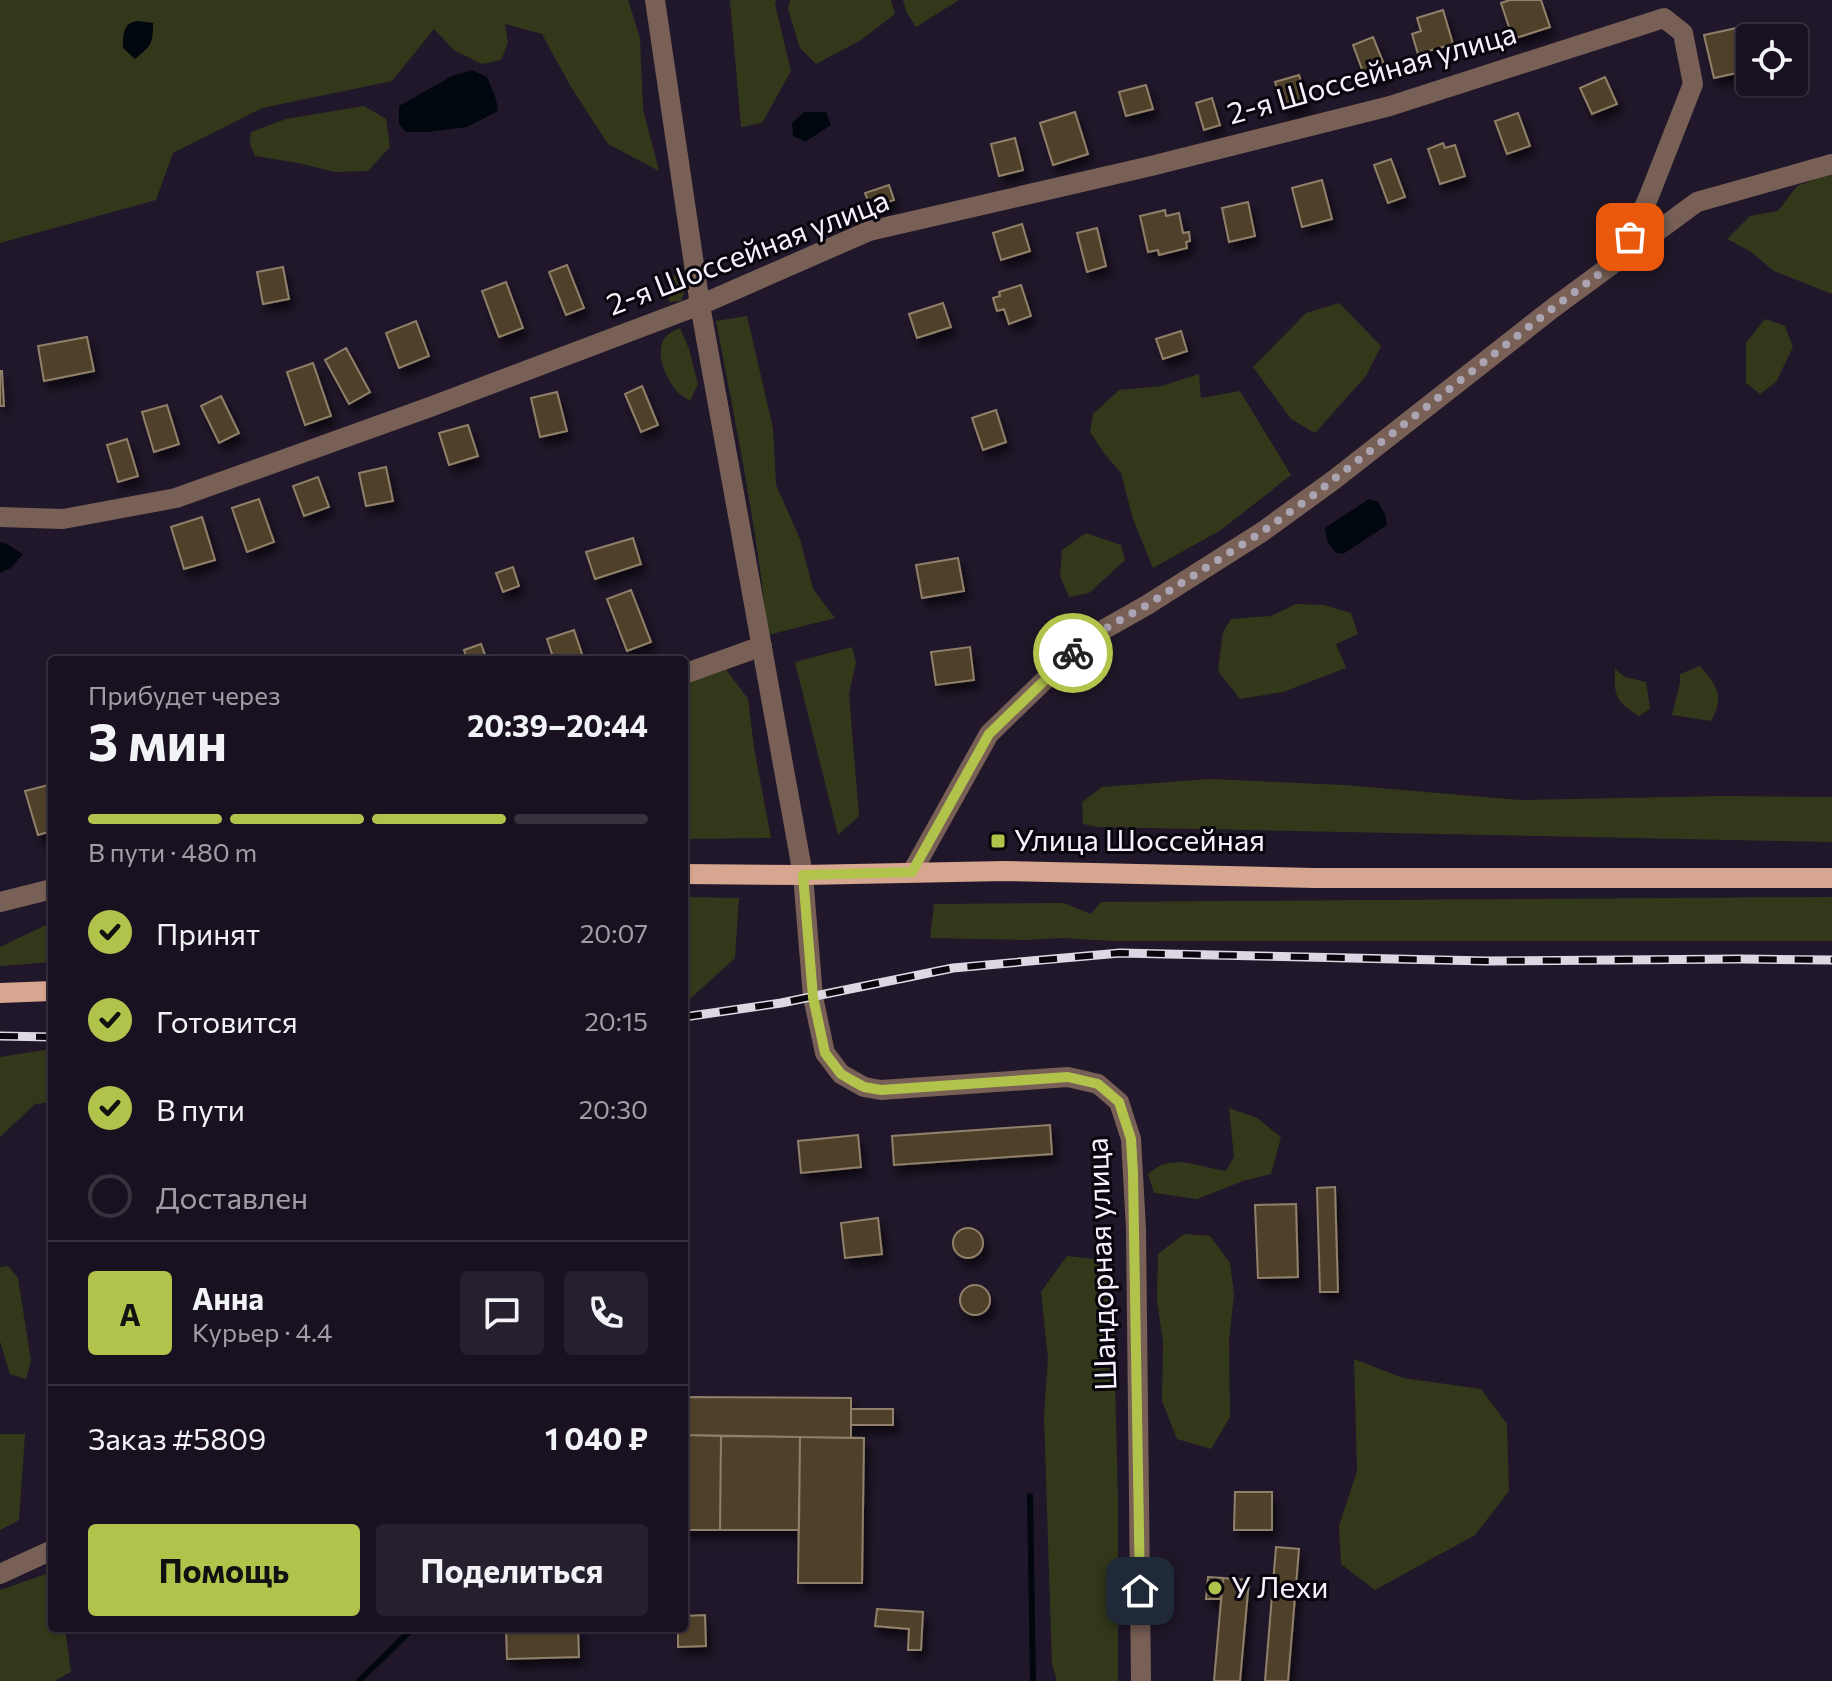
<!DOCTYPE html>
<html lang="ru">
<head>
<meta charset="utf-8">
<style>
	body { margin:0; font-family:Commissioner,sans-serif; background:#261f2d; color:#f1f3f6; height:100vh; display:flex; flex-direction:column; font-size:30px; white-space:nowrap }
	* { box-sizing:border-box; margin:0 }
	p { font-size:26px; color:#9f9da5 }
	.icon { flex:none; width:44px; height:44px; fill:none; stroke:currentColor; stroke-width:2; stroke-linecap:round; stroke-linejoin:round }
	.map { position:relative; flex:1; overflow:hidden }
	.sheet { position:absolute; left:48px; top:656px; width:640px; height:976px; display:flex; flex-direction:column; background:#191120; border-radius:8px; box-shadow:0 2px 6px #0004,0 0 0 2px #37313e }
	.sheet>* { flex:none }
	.fabs { position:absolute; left:1736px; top:24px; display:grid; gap:16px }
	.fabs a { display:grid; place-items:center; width:72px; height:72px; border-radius:8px; background:#191120; box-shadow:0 2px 6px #0004,0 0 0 2px #37313e; font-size:40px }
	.pin { position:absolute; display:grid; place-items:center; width:68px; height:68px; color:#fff; margin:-34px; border-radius:16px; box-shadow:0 4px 12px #0006 }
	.courier { position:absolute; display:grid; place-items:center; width:80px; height:80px; margin:-40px; border:6px solid #b2c34c; border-radius:50%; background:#fff; color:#222; box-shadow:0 2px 10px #0007 }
	.overview em { font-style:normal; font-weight:700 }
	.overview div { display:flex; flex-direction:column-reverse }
	.overview { display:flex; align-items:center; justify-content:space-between; height:136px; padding:0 40px }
	h1 { font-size:52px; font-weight:700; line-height:60px }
	.bar { display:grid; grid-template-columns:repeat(4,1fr); gap:12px 8px; align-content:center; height:96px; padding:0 40px }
	.bar i { height:10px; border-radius:6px; background:#37313e }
	.bar .current { background:#b2c34c }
	.bar p { grid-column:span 4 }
	.line { display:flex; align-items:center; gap:20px; padding:0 40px; border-top:2px solid #37313e }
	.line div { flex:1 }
	.round { display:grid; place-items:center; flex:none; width:84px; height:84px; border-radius:8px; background:#261f2d }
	ol { padding:0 40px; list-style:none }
	li { display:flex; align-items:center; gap:24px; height:88px }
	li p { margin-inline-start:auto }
	li .icon { padding:8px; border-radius:50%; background:#b2c34c; color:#111; stroke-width:4 }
	li:last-child { color:#9f9da5 }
	li i { width:44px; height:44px; border:4px solid #37313e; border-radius:50% }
	.primary-button { display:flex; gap:16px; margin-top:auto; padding:16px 40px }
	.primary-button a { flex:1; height:92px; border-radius:8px; background:#b2c34c; color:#111; font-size:32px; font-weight:700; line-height:92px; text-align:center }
	.primary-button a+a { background:#261f2d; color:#f1f3f6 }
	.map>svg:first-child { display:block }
	.green { fill:#33381a }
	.water { fill:#00070e }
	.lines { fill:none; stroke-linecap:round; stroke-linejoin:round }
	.stream { stroke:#00070e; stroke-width:6 }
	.building { fill:#4f412c; stroke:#90806a; stroke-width:2; filter:url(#shadow) }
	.minor { stroke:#786056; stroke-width:20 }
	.major { stroke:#d6a690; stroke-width:20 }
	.rail-casing { stroke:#ddd7e4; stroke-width:9 }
	.rail { stroke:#08050c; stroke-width:6; stroke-dasharray:18; stroke-linecap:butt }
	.done { stroke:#aba4b3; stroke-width:8; stroke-dasharray:0 14.4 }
	.route { stroke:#b2c34c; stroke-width:10 }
	.poi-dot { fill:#b2c34c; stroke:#08050c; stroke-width:3 }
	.labels { text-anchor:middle; stroke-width:6; stroke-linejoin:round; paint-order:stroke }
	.street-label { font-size:30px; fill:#f6f0fd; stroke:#08050c }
	.poi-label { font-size:30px; fill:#f6f0fd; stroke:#08050c; text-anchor:start }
</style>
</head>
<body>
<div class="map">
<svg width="1832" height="1681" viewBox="0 0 1832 1681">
	<defs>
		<filter id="shadow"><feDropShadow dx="4.5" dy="8" stdDeviation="4" flood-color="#0009"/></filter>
	</defs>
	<rect width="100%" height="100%" fill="#21172a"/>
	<path class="green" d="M0,0H628L640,38L643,109L659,171L608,144L571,87L542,34L505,24L508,43L501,60L482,64L454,50L434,29L392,81L262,108L173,153L156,200L0,243Z
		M730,0H776L775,4L791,71L762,123L741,127Z
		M790,0H891L895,14L861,40L816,64L800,48L788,9Z
		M903,0H959L916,27L906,11Z
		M364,106L386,119L390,147L368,171L335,172L298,163L255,156L250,144L251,132L286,119Z
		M1832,173V294L1774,271L1750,251L1727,239L1750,216L1778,211L1797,186Z
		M678,269L687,286L681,301L669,302L667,286Z
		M1339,303L1381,346L1366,376L1315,433L1291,419L1253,367L1306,313Z
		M747,316L773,428L776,485L800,539L813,589L835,618L768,635C757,529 736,425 716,321Z
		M1765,319L1785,326L1793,347L1776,382L1760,394L1746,383V343Z
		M680,328L689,349L698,384L690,401C685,397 678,394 675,389C660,368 650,338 680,328Z
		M1199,374L1201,398L1240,391L1291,475L1221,530L1153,568L1133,519L1121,473L1104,453L1090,432L1093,414L1119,390L1162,386Z
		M1086,533L1121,545L1125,560L1089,593L1069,597L1060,576L1062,550Z
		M1296,604L1324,605L1351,613L1358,634L1336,644L1346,668L1283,692L1240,699L1218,671L1223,632L1231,619L1271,616Z
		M852,647L856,662L849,694L859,816L838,835L795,662Z
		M1700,666C1717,686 1725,696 1711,721L1672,715L1680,683V674Z
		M725,668L748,699L754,748L771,838L684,839V682Z
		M1615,669L1625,677L1646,682L1650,709L1639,716C1616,701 1614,698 1615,669Z
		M1210,779L1343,785L1520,800L1722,796L1832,797V842L1099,827L1083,824L1082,802L1102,787Z
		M684,897L739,898L735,958L690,999H684Z
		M1832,897V941H1114L1060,938L1025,940L930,938L934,904L1064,903L1091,914L1101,902Z
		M52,922V962L0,966V947Z
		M44,1050H52V1102L35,1104L0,1137V1057Z
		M1229,1108L1257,1118L1281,1137L1271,1174L1243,1181L1197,1199L1154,1193L1148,1174C1172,1152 1198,1167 1226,1171L1234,1157Z
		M1184,1234L1210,1236L1230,1263L1234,1295L1229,1339L1230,1417L1211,1449L1177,1439L1162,1401L1163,1343L1157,1299L1158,1254Z
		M1067,1256L1105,1260L1113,1295L1118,1503V1681H1057L1052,1664L1044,1416L1048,1358L1041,1292Z
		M8,1266L18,1278L31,1361L26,1379L10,1374L0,1341V1267Z
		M1354,1359L1403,1378L1481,1389L1507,1424L1509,1491L1475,1535L1375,1590L1341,1564L1339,1526L1357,1471Z
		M0,1434H25L19,1520L0,1530Z
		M52,1572V1628H65L71,1672L54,1681H0V1590Z"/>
	<path class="water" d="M138,21L153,23C153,44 151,46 135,59L123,48C123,35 123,22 138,21Z
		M472,70L487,77L496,99L498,111L467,127L427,132H406L399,124V106L452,76Z
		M804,112H826L831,125L805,142L793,136L792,123Z
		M1369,499L1378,502L1385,514L1387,525L1343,554L1336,553L1327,541L1325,528Z
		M0,542L5,543L23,554L11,568L0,573Z"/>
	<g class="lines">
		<path class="stream" d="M1030,1496L1033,1681
			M359,1681L413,1628"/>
	</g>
	<path class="building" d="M1510,0H1541L1550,27L1513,39L1501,3Z
		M1443,10L1453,44L1418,54L1412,34L1421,31L1417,18Z
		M1746,26L1750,43V70L1714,78L1704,35Z
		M1373,37L1387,72L1366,80L1353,45Z
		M1299,75L1308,103L1284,110L1275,82Z
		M1605,77L1617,104L1592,114L1580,88Z
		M1146,85L1153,109L1126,116L1119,92Z
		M1212,98L1220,125L1204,130L1196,103Z
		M1075,112L1088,154L1053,165L1040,123Z
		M1518,113L1530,146L1507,154L1495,121Z
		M1015,138L1023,170L999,176L991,144Z
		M1443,143L1445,148L1455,145L1465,176L1440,184L1428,149Z
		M1391,159L1405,197L1388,203L1374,165Z
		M1322,180L1332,219L1302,227L1292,188Z
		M889,185L894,200L871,208L865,193Z
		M1248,202L1255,236L1229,242L1222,208Z
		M1165,210L1166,216L1179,213L1183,233L1189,232L1190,241L1186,242L1187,248L1159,255L1158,250L1148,252L1140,216Z
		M1022,224L1030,251L1001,260L993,233Z
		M1097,228L1106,266L1087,272L1077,233Z
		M567,265L584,308L566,315L549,272Z
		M283,267L289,299L263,304L257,272Z
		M506,282L523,328L499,337L482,291Z
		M1021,285L1031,316L1009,324L1004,309L997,311L993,298L1000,296L999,292Z
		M943,303L951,327L917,338L909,314Z
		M416,321L429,356L399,368L386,333Z
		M1181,331L1187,351L1163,359L1156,339Z
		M87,337L94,371L44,381L38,346Z
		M346,348L370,392L349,404L325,360Z
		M313,363L331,416L305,425L287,372Z
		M0,371H2L4,406H0Z
		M642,386L658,425L641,432L625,394Z
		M557,392L567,431L540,437L531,398Z
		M221,396L239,433L219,443L201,406Z
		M167,405L179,444L154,452L142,412Z
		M996,410L1006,442L983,450L972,418Z
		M468,425L478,456L449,465L439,433Z
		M127,439L138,476L118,482L107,445Z
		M386,467L393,501L366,506L359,473Z
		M318,477L329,507L304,516L293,486Z
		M259,499L274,542L247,552L232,508Z
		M202,517L215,560L184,569L171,527Z
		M633,538L641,564L595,579L586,552Z
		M958,558L964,591L922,598L916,565Z
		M513,567L519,586L503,592L496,573Z
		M631,590L651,642L627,651L607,599Z
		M574,630L583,657L574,660H554L547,639Z
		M481,644L487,660H467L464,650Z
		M970,647L974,680L936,685L931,652Z
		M52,784V831L38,835L25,791Z
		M1050,1125L1052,1154L894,1165L892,1136Z
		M858,1135L861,1167L801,1173L798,1141Z
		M1335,1187L1338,1292H1320L1317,1188Z
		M1296,1204L1298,1277L1258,1278L1255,1205Z
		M878,1218L882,1254L845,1258L841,1223Z
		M953 1243a15 15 0 1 1 30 0a15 15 0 1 1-30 0Z
		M960 1300a15 15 0 1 1 30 0a15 15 0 1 1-30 0Z
		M684,1397L851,1398V1438L684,1435Z
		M851,1409H893V1425H851Z
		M684,1435L721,1436L720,1530H684Z
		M721,1436L800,1437L799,1530H720Z
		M800,1437L864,1438L862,1583H798Z
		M1235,1492H1272V1530H1234Z
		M1276,1547L1299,1549L1288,1681H1265Z
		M1208,1577L1223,1578L1221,1599H1206Z
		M1223,1578L1249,1580L1240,1681H1214Z
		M877,1609L923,1612L921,1650H908L909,1629L875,1626Z
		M705,1615L706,1646L678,1647V1628H684V1616Z
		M506,1628H578L579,1657L507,1659Z"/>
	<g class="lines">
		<path class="minor" d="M655,0L700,305L803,875L813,997L825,1053L841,1074L864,1087L881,1090L1068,1077L1098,1084L1119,1102L1131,1139L1136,1229L1141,1681
			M0,517L63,519L176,498L430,407L700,305L869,231L1151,166L1390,106L1664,18L1683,33L1693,84L1649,196L1621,258
			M684,674L762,646
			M912,872L989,734L1087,639L1147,605L1262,532L1335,479L1553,308L1697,202L1832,164
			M0,902L52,889
			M0,1574L50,1551"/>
		<path class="major" d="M684,874L803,875L1005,871L1314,878H1832
			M0,993L52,991"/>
		<defs>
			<path id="rail" d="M684,1017L781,1003L953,968L1120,953L1487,961L1741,959L1832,960
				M0,1036L52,1037"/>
		</defs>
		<use href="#rail" class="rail-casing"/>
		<use href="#rail" class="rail"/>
	</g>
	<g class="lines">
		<path class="done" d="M1073,653L1087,639L1147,605L1262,532L1311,497L1553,308L1621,258L1630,237"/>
		<path class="route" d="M1073,653L989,734L912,872L803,875L813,997L825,1053L841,1074L853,1081L864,1087L881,1090L1068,1077L1098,1084L1119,1102L1131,1139L1133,1173L1140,1591"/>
	</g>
	<g class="poi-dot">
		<rect x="990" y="833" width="16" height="16" rx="4"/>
		<circle cx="1215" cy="1588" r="8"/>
	</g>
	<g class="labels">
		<g class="street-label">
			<text transform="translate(1372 74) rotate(-16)" y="10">2-я Шоссейная улица</text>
			<text transform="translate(748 253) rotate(-21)" y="10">2-я Шоссейная улица</text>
			<text transform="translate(1102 1264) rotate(-92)" y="10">Шандорная улица</text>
		</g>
		<g class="poi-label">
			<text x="1014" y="851">Улица Шоссейная</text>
			<text x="1231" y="1598">У Лехи</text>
		</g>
	</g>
</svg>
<div class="fabs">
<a><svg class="icon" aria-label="locate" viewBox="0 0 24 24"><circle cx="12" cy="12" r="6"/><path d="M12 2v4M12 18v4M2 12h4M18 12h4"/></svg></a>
</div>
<div class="pin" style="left:1630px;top:237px;background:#ea580c"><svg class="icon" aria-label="bag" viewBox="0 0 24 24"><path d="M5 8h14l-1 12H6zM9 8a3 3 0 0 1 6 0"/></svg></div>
<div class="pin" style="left:1140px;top:1591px;background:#1f2937"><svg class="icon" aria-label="home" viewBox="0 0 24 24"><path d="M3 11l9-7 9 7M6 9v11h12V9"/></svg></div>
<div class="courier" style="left:1073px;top:653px"><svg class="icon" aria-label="bike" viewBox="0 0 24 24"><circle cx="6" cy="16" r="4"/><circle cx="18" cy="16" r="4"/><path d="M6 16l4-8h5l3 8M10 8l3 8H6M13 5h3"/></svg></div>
<section class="sheet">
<div class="overview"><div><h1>3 мин</h1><p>Прибудет через</p></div><em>20:39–20:44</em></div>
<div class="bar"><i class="current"></i><i class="current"></i><i class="current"></i><i></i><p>В пути · 480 m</p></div>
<ol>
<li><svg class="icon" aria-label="check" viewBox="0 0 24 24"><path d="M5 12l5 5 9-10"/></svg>Принят<p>20:07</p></li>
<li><svg class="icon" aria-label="check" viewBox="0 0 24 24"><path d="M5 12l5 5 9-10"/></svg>Готовится<p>20:15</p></li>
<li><svg class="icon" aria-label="check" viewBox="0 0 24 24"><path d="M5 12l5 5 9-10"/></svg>В пути<p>20:30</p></li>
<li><i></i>Доставлен</li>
</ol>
<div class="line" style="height:144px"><b class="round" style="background:#b2c34c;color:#111">А</b><div><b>Анна</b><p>Курьер · 4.4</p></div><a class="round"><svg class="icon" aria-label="chat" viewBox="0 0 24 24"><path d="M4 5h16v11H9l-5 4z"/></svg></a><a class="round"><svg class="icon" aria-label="phone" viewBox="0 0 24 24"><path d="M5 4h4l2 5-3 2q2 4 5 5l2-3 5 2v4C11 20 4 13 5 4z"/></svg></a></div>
<div class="line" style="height:104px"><div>Заказ #5809</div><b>1 040 ₽</b></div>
<div class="primary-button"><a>Помощь</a><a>Поделиться</a></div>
</section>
</div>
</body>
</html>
